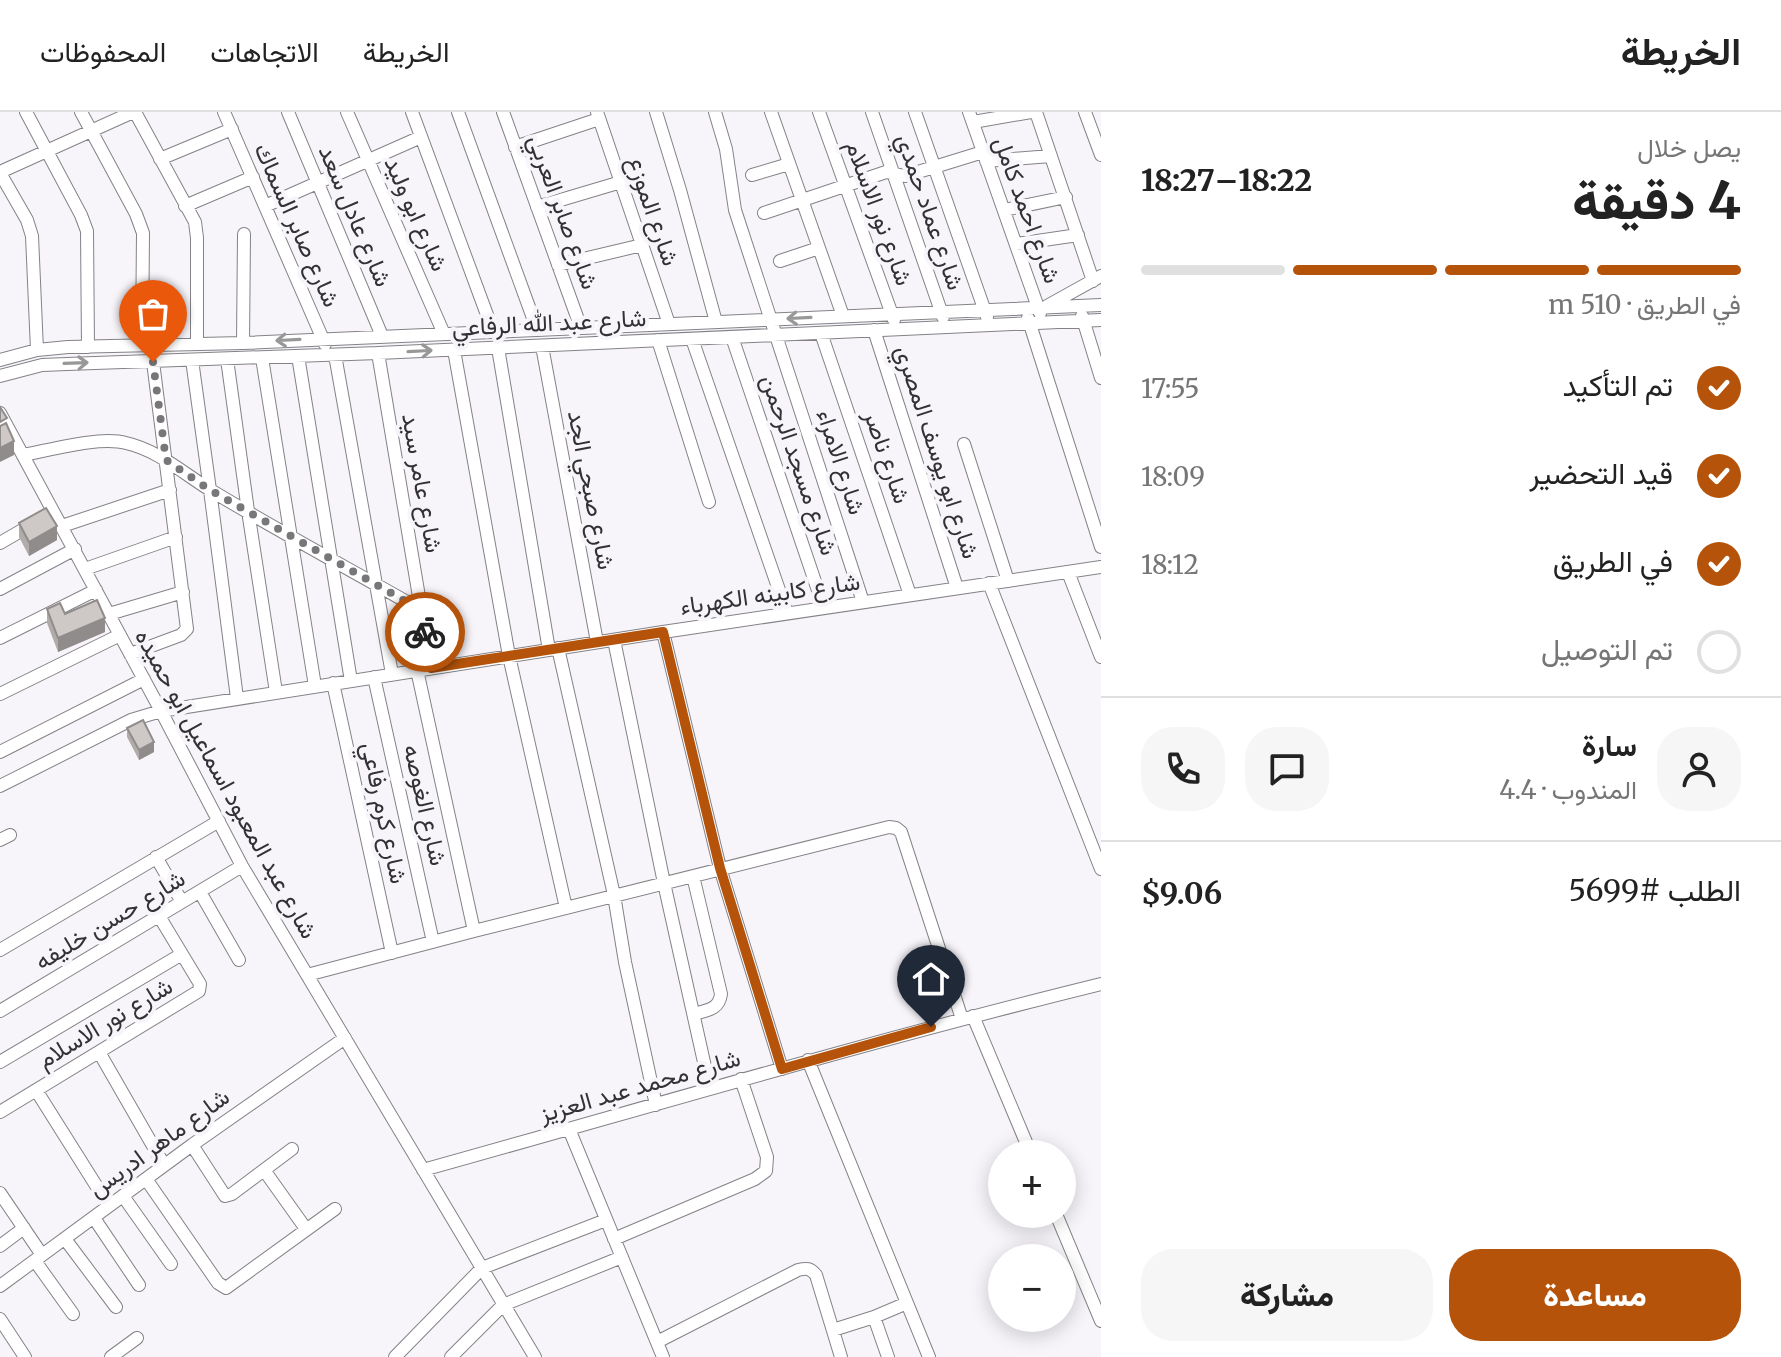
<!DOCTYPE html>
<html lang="ar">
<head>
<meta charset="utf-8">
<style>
	body { margin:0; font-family:Merriweather,Vazirmatn,serif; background:#f6f6f6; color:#222; direction:rtl; height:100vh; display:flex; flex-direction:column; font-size:30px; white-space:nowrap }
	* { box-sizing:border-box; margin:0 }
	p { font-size:26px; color:#767676 }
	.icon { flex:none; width:44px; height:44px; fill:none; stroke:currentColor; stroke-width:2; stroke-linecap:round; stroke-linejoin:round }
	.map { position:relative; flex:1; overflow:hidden; direction:ltr }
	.side { display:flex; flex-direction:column; background:#fff; width:680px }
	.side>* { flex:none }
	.controls { position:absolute; left:988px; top:1028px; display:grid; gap:16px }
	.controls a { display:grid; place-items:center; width:88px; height:88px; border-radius:50%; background:#fff; box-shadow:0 4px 20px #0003; font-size:40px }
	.pin { position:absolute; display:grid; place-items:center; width:68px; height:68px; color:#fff; margin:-82px -34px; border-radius:50% 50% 50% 0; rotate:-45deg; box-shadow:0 0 8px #0007 }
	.pin .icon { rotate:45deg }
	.courier { position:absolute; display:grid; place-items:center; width:80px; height:80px; margin:-40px; border:6px solid #b45309; border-radius:50%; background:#fff; color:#222; box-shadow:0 2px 10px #0007 }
	.summary em { font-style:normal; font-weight:800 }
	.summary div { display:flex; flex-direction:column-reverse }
	.summary { display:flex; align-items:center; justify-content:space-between; height:136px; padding:0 40px }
	h1 { font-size:52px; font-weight:800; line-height:60px }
	.bar { display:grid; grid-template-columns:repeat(4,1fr); gap:12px 8px; align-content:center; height:96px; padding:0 40px }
	.bar i { height:10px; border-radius:6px; background:#e0e0e0 }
	.bar .selected { background:#b45309 }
	.bar p { grid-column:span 4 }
	.line { display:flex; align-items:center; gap:20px; padding:0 40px; border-top:2px solid #e0e0e0 }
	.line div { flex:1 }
	.round { display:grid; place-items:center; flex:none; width:84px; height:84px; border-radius:32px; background:#f6f6f6 }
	ol { padding:0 40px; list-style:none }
	li { display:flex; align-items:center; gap:24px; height:88px }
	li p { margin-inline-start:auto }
	li .icon { padding:8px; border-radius:50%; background:#b45309; color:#fff; stroke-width:4 }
	li:last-child { color:#767676 }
	li i { width:44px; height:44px; border:4px solid #e0e0e0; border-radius:50% }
	.cta { display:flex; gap:16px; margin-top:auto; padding:16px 40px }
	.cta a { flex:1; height:92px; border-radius:32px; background:#b45309; color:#fff; font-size:32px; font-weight:800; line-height:92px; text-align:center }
	.cta a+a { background:#f6f6f6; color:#222 }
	header { display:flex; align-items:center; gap:48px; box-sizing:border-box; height:112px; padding:0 40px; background:#fff; border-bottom:2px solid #e0e0e0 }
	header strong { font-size:38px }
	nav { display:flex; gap:44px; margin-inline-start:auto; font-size:28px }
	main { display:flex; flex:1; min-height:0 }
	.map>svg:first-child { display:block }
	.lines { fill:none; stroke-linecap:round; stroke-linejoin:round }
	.minor-casing { stroke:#848286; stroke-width:14 }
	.minor { stroke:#fff; stroke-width:12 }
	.wall { fill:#b1acaa }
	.shaded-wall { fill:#908c8b }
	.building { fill:#cec8c6; stroke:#908c8b; stroke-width:2 }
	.oneway { stroke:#989899 }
	.done { stroke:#777679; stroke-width:8; stroke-dasharray:0 14.4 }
	.route { stroke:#b45309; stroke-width:10 }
	.labels { text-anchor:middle; stroke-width:8; stroke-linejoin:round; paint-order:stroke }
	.street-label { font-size:24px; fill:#323133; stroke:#f7f5fa }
</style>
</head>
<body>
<header>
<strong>الخريطة</strong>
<nav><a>الخريطة</a><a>الاتجاهات</a><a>المحفوظات</a></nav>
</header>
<main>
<section class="side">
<div class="summary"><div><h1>4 دقيقة</h1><p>يصل خلال</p></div><em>18:22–18:27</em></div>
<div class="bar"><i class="selected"></i><i class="selected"></i><i class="selected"></i><i></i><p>في الطريق · 510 m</p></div>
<ol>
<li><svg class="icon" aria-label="check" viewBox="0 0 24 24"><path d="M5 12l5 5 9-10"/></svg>تم التأكيد<p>17:55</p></li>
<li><svg class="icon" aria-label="check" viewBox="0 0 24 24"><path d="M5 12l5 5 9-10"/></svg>قيد التحضير<p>18:09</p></li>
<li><svg class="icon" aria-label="check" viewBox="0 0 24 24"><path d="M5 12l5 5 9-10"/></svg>في الطريق<p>18:12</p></li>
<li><i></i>تم التوصيل</li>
</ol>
<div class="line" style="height:144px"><a class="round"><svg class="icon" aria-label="person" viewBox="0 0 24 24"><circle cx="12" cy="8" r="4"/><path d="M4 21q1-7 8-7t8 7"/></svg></a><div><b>سارة</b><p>المندوب · 4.4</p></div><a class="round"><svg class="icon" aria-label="chat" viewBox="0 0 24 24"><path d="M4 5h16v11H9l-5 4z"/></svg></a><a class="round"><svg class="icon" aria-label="phone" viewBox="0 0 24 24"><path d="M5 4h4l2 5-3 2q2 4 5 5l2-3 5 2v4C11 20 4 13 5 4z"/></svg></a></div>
<div class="line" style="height:104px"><div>الطلب #5699</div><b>$9.06</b></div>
<div class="cta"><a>مساعدة</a><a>مشاركة</a></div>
</section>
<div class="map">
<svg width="1101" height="1245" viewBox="0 0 1101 1245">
	<rect width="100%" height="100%" fill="#f7f5fa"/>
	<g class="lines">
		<defs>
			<path id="minor" d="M26,0L81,103L87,119L88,235
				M81,0L136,102L143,121L142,233
				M135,0L195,110L197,126V232
				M224,0L325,232
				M288,0L382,224
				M347,0L444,222
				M412,0L493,219
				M458,0L537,217
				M503,0L581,216
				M597,0L669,212
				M656,0L680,78L716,210
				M715,0L726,37L735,98L863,490
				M771,0L843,204
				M819,0L894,208
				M872,0L943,205
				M915,0L987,205
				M969,0L1040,201
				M1036,0L1093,169
				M1085,0L1101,43
				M973,10L1031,0
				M515,35L599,7
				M160,47L232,17
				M986,49L1051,44
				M0,60L133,0
				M0,61L27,108L32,124L37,238
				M752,63L789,52
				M185,94L253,65
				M265,94L421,25
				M537,95L621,70
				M1004,98L1066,85
				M764,101L886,60L905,64L983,40
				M1016,132L1078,123
				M780,149L819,136
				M558,153L642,133
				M1047,194L1101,164
				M1082,204L1101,266
				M1028,206L1101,435
				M874,218L957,476
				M821,221L910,483
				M732,225L824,496
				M692,227L787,501
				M658,228L709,390
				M243,231L244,122
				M542,234L597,530
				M498,236L549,538
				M454,238L509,544L566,796
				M378,241L431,556
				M335,243L392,562
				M298,244L351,569
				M262,246L315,574
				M227,247L248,399L276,580
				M0,248L37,238L68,235L243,231L1101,193
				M192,248L210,378L237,586
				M0,264L42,253L67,252L378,241L1101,208
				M0,301L161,599L242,754L535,1245
				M964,332L1008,469
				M23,343C51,338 99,324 126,331C158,338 184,362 212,379C280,420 351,458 421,498
				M62,414L170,378
				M0,431L31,413
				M85,457L176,425
				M1068,460L1101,545
				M989,471L1101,757
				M0,477L75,437
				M109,502L183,480
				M663,520L720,756L782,957
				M0,526L96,478
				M614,528L664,771L710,977
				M558,536L614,783L625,850L656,993
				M130,542L181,523L187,517L153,250
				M417,558L474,819
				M374,565L433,830
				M333,571L392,841
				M0,582L120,523
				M0,640L144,567
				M0,674L131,608L161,599L663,520L1101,455
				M0,728L10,723
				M156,745L182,790
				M693,764L721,882C719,898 707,898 694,902
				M200,780L239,848
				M0,838L219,709
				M307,863L474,819L889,715L896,716L901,720L962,907
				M0,899L242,754
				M973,904L1031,1042
				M99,940L164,1053
				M808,948L929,1245
				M0,950L182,842
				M36,978L109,1094
				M0,1000L199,879L200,872L159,804
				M569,1017L663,1245
				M192,1033L225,1084L232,1082L292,1037
				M264,1058L306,1117
				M423,1058C649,995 873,928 1101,872
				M146,1067L218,1171L226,1176L335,1097
				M0,1081L42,1143
				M123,1084L171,1152
				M1056,1102L1101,1209
				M94,1106L139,1173
				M65,1127L116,1195
				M614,1127L755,1067L766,1059L767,1045L741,967
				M0,1134L24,1116
				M35,1149L73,1202
				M0,1174L192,1033L345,926
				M874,1205L888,1245
				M0,1207L25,1245
				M833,1218L874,1205L907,1191
				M657,1230L798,1158C807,1156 810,1156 816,1163L841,1245
				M111,1245L137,1226
				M395,1245L482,1156L606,1108
				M451,1245L503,1193L622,1145"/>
		</defs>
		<use href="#minor" class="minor-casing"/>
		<use href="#minor" class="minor"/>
	</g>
	<path class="wall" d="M19,411L57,428L29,444L19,425Z
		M47,497L105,520L58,540L47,511Z
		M127,616L154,640L139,648L127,625Z"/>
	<path class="shaded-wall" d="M14,329V343L0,350V336Z
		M57,414V428L29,444V430Z
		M105,506V520L58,540V526Z
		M154,630V640L139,648V638Z"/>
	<path class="building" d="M0,295L7,306L0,310Z
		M6,311L14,329L0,336V314Z
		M46,396L57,414L29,430L19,411Z
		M97,488L105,506L58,526L47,497L60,491L65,502Z
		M143,608L154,630L139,638L127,616Z"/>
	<defs><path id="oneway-shaft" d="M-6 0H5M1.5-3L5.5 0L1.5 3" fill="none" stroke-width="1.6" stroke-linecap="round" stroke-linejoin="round" transform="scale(2)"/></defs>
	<g class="oneway">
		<use href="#oneway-shaft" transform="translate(799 206) rotate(177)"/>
		<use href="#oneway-shaft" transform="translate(288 228) rotate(177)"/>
		<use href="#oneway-shaft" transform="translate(420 239) rotate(-3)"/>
		<use href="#oneway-shaft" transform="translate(76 251) rotate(-2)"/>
	</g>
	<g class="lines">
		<path class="done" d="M153,250L166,348L210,378L421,498L425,520"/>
		<path class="route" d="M425,520L431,556L663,520L720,756L782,957L931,915"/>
	</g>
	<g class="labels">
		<g class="street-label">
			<text transform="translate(1027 98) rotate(70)" y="8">شارع احمد كامل</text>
			<text transform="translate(653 99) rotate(71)" y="8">شارع الموزع</text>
			<text transform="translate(563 100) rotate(70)" y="8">شارع صابر العربي</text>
			<text transform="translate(930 100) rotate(71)" y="8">شارع عماد حمدي</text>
			<text transform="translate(879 101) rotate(70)" y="8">شارع نور الاسلام</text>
			<text transform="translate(416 102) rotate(66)" y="8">شارع ابو وليد</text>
			<text transform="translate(355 104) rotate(67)" y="8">شارع عادل سعد</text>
			<text transform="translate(297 113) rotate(66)" y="8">شارع صابر السماك</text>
			<text transform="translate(549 211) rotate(-3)" y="8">شارع عبد الله الرفاعي</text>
			<text transform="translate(937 340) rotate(72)" y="8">شارع ابو يوسف المصري</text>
			<text transform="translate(887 345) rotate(71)" y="8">شارع ناصر</text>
			<text transform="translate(841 350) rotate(72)" y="8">شارع الامراء</text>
			<text transform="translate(799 353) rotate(71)" y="8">شارع مسجد الرحمن</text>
			<text transform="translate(422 371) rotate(80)" y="8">شارع عامر سيد</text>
			<text transform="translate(591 378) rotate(79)" y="8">شارع صبحي الجد</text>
			<text transform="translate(770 482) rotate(-8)" y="8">شارع كابينه الكهرباء</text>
			<text transform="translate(226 672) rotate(61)" y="8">شارع عبد المعبود اسماعيل ابو حميده</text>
			<text transform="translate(425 693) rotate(77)" y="8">شارع الغوصه</text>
			<text transform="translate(384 701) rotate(78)" y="8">شارع كرم رفاعي</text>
			<text transform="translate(110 808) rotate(-31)" y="8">شارع حسن خليفه</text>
			<text transform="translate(105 911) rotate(-31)" y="8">شارع نور الاسلام</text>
			<text transform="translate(640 974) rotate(-16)" y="8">شارع محمد عبد العزيز</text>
			<text transform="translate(159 1031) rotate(-36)" y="8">شارع ماهر ادريس</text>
		</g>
	</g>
</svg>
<div class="controls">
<a>+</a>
<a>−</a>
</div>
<div class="pin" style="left:153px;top:250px;background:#ea580c"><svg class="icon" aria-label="bag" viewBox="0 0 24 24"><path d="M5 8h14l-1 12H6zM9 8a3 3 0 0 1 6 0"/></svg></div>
<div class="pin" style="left:931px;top:915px;background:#1f2937"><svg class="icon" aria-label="home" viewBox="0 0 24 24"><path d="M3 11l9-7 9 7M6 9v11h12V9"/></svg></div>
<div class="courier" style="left:425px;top:520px"><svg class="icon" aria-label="bike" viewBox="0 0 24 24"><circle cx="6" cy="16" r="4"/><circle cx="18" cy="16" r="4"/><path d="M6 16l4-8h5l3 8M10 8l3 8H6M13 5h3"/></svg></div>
</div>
</main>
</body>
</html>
